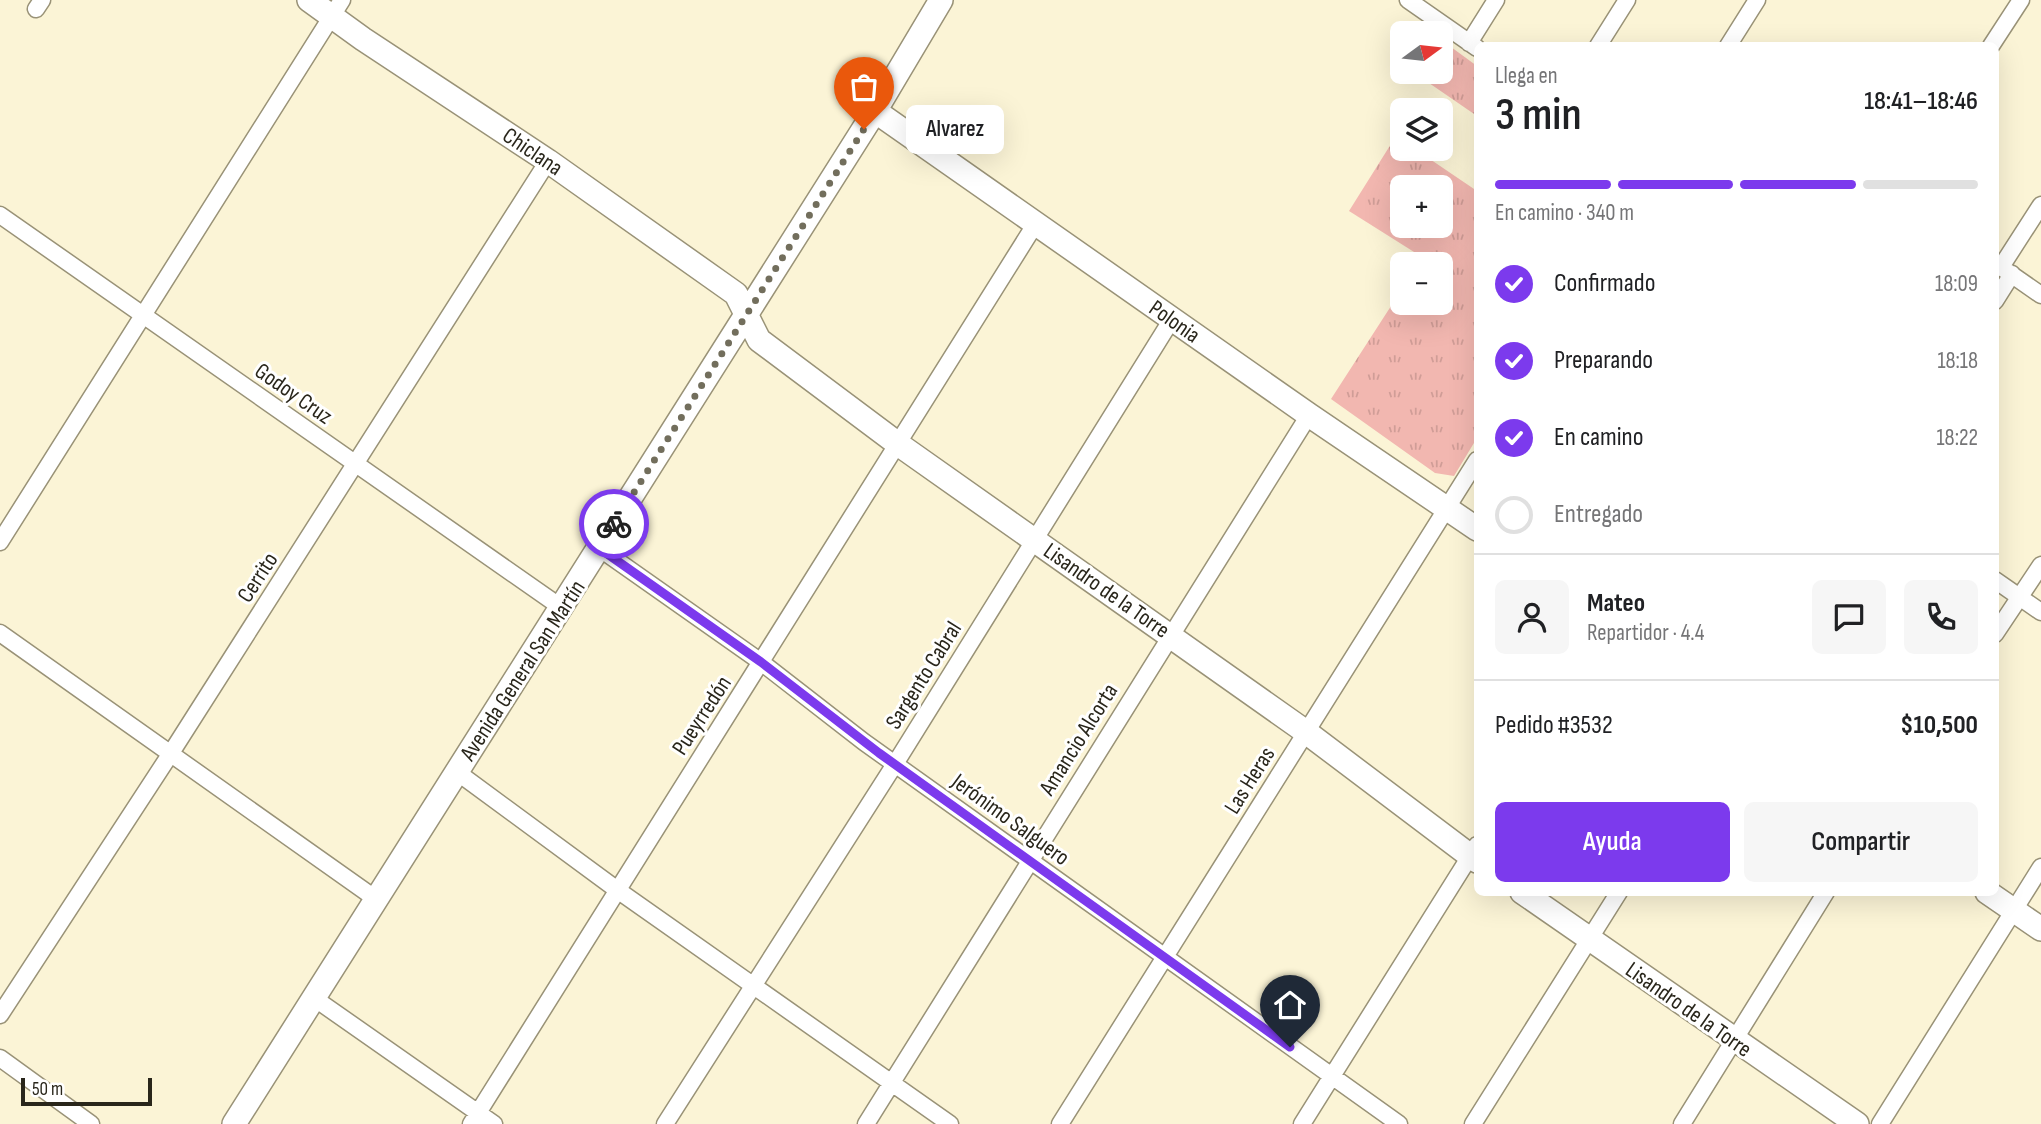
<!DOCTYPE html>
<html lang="es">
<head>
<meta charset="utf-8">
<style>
	body { margin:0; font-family:"Sofia Sans Condensed",sans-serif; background:#f6f6f6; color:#202124; height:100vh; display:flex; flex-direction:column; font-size:26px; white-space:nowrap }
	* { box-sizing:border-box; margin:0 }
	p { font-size:23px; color:#757577 }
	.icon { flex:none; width:38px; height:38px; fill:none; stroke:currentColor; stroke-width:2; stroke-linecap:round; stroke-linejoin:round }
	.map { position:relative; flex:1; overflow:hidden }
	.sheet { position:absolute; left:1474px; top:42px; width:525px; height:854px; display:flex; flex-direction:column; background:#fff; border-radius:10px; box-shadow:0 7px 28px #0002 }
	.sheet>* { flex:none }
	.needle { width:46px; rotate:75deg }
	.buttons { position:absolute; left:1390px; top:21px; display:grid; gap:14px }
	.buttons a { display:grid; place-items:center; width:63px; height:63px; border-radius:10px; background:#fff; box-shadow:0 7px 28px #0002; font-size:35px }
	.scale { position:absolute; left:21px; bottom:18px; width:131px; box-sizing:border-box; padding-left:7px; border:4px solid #29261b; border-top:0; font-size:19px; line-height:24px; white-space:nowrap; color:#29261b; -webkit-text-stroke:5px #fff; paint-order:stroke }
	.pin { position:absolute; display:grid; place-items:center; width:60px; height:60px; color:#fff; margin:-72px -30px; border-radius:50% 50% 50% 0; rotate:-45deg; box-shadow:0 0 7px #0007 }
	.pin .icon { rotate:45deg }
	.courier { position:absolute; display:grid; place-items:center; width:70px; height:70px; margin:-35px; border:5px solid #7c3aed; border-radius:50%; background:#fff; color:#222; box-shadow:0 2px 9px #0007 }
	.bubble { position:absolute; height:49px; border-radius:10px; background:#fff; box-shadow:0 7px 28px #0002; font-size:23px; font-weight:600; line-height:49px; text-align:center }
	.headline em { font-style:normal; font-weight:600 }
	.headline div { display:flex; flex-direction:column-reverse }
	.headline { display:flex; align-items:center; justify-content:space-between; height:119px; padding:0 21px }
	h1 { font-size:46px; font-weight:600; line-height:52px }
	.bar { display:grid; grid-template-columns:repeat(4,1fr); gap:10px 7px; align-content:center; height:84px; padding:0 21px }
	.bar i { height:9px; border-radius:5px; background:#e0e0e0 }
	.bar .on { background:#7c3aed }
	.bar p { grid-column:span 4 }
	.line { display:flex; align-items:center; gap:18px; padding:0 21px; border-top:2px solid #e0e0e0 }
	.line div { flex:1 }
	.round { display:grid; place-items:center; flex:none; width:74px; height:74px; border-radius:10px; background:#f6f6f6 }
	ol { padding:0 21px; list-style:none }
	li { display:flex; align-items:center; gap:21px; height:77px }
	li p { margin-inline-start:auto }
	li .icon { padding:7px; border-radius:50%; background:#7c3aed; color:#fff; stroke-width:4 }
	li:last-child { color:#757577 }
	li i { width:38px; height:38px; border:4px solid #e0e0e0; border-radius:50% }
	.button { display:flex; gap:14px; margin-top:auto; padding:14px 21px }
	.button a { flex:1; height:80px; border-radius:10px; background:#7c3aed; color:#fff; font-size:28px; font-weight:600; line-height:80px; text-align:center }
	.button a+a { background:#f6f6f6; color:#202124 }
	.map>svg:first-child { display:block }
	.grass { fill:url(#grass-tufts); fill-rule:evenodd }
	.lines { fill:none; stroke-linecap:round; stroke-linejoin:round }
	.street-casing { stroke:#999277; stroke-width:19 }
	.secondary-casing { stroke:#999277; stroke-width:26 }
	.street { stroke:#fff; stroke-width:16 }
	.secondary { stroke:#fff; stroke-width:23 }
	.done { stroke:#726e5c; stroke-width:7; stroke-dasharray:0 12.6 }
	.route { stroke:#7c3aed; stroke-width:9 }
	.labels { text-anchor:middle; stroke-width:6; stroke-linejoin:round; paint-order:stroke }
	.street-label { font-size:23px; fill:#29261b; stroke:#fff }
</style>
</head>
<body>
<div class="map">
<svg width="2041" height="1124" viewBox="0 0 2041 1124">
	<defs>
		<pattern id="grass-tufts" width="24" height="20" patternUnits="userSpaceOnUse" patternTransform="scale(1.75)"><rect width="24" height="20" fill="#f2b7b0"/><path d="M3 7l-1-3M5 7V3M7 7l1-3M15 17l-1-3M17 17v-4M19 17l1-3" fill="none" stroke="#d09d97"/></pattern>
	</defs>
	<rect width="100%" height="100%" fill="#fbf4d6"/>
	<path class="grass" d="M1440,39L1477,66V116L1413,72H1440Z
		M1396,136L1402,140V149H1415L1477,191V438L1454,476L1435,473L1331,399L1402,289V303H1440V264H1418L1422,257L1349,211ZM1440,187V226H1402V187Z"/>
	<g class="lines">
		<defs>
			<path id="street" d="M1408,0L1477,48
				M36,9L42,0
				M1469,43L1496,0
				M1598,46L1627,0
				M1728,46L1757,0
				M1991,46L2021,0
				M0,215L562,608
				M1995,263L2041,295
				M2001,267L2041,205
				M1995,301L2012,274
				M0,542L342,0
				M599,548L761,662L864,742L1399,1124
				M1995,580L2041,612
				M0,633L376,899
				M1995,634L2041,565
				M457,772L616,889L950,1124
				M314,998L494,1124
				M0,1015L171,753L548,161
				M0,1058L91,1124
				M471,1124L1036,223
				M665,1124L895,764L1172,319
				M866,1124L1309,415
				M1060,1124L1477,460
				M1302,1124L1477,845
				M1473,1124L1619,892
				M1682,1124L1826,892
				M1880,1124L2041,867"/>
			<path id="secondary" d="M309,0L363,39L548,161L736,294L759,340L898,444L1306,732L1477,861
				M875,111L1309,415L1477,529
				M1522,892L1857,1124
				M1987,892L2041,929
				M234,1124L875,111L941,0"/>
		</defs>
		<use href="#street" class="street-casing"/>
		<use href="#secondary" class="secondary-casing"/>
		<use href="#street" class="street"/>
		<use href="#secondary" class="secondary"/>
	</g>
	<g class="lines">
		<path class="done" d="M614,524L864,129"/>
		<path class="route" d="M614,524L599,548L761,662L879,753L1290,1047"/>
	</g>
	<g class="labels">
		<g class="street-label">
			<text transform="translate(533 151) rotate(34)" y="8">Chiclana</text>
			<text transform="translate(1175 321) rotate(35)" y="8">Polonia</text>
			<text transform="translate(294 393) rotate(35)" y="8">Godoy Cruz</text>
			<text transform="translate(257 577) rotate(-57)" y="8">Cerrito</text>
			<text transform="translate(1107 590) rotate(35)" y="8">Lisandro de la Torre</text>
			<text transform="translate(522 670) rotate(-57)" y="8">Avenida General San Martín</text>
			<text transform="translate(923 675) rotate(-58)" y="8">Sargento Cabral</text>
			<text transform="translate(701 715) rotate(-57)" y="8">Pueyrredón</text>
			<text transform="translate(1078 739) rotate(-58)" y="8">Amancio Alcorta</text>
			<text transform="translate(1249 780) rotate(-58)" y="8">Las Heras</text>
			<text transform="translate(1011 819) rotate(36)" y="8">Jerónimo Salguero</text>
			<text transform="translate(1689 1009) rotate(35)" y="8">Lisandro de la Torre</text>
		</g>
	</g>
</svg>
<div class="buttons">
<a><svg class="needle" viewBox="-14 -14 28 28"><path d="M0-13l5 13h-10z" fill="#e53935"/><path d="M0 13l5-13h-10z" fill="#757577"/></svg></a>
<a><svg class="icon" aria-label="layers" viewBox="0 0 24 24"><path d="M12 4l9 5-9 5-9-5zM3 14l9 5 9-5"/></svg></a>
<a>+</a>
<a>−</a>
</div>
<div class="scale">50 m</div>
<div class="pin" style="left:864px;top:129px;background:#ea580c"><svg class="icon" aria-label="bag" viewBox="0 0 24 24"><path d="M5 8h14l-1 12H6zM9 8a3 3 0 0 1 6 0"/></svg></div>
<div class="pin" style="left:1290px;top:1047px;background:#1f2937"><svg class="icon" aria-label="home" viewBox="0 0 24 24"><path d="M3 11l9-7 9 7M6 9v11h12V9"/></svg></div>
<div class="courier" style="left:614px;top:524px"><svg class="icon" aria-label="bike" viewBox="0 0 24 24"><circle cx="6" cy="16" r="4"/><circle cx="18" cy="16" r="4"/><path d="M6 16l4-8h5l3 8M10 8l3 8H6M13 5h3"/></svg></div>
<div class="bubble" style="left:906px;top:105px;width:98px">Alvarez</div>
<section class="sheet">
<div class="headline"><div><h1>3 min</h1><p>Llega en</p></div><em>18:41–18:46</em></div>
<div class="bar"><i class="on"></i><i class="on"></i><i class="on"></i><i></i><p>En camino · 340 m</p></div>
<ol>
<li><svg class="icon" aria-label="check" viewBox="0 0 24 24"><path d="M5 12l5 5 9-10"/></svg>Confirmado<p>18:09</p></li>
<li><svg class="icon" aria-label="check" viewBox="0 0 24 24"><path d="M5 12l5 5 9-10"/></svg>Preparando<p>18:18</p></li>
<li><svg class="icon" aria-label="check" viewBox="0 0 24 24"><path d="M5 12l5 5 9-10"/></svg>En camino<p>18:22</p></li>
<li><i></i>Entregado</li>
</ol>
<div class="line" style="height:126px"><a class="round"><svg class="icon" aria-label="person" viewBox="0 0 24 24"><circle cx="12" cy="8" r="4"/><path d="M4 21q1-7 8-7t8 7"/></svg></a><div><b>Mateo</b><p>Repartidor · 4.4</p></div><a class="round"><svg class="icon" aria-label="chat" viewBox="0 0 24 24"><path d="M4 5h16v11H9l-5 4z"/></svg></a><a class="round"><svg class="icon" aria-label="phone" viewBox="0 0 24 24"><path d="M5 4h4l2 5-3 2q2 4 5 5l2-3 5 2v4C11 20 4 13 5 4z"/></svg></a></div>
<div class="line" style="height:91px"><div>Pedido #3532</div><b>$10,500</b></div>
<div class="button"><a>Ayuda</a><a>Compartir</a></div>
</section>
</div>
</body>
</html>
